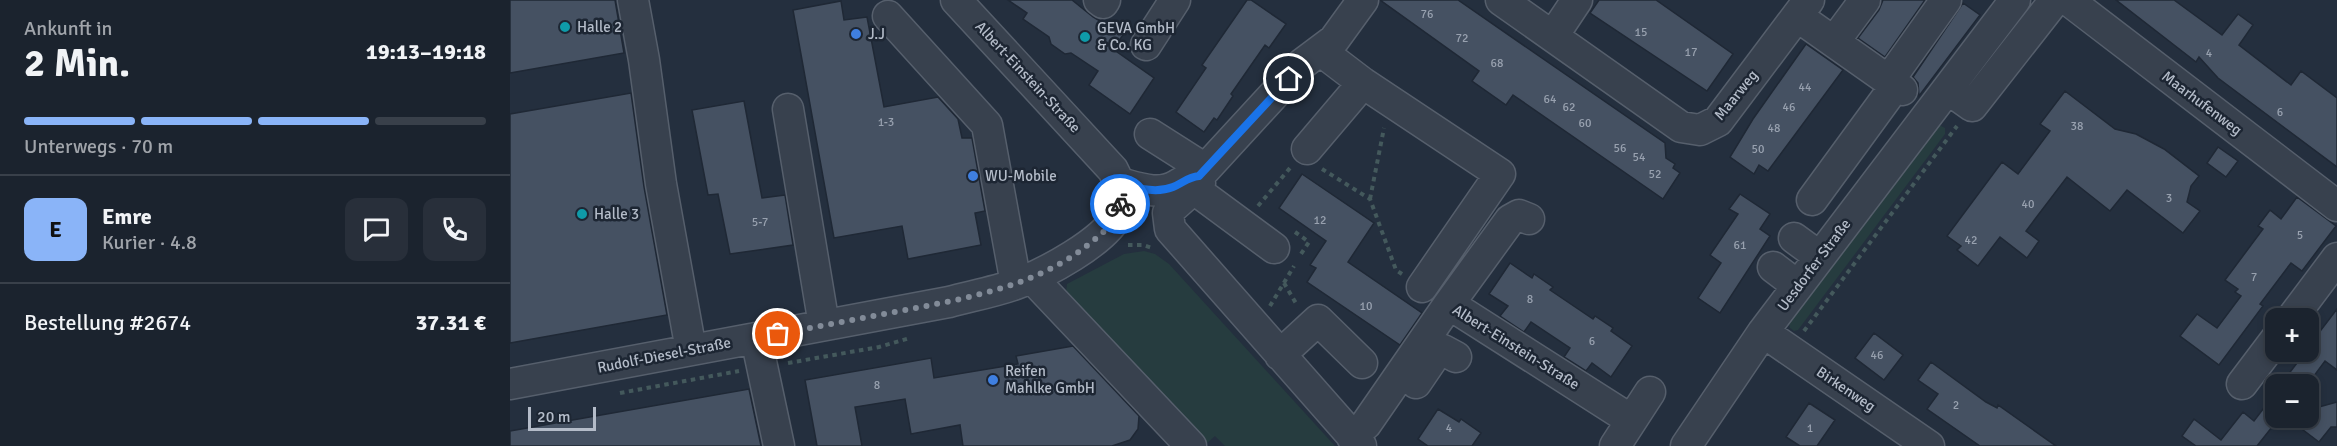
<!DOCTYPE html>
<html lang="de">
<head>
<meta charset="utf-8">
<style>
	body { margin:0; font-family:Signika,sans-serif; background:#282f3a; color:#f1f3f6; height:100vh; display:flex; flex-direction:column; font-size:22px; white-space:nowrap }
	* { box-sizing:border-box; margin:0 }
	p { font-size:20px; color:#a0a4aa }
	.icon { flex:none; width:33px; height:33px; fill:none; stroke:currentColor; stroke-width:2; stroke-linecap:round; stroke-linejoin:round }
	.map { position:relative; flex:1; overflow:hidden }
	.details { display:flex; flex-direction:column; background:#1b232e; width:510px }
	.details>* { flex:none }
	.fabs { position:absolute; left:1755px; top:308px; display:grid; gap:12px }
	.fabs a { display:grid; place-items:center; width:54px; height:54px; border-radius:12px; background:#1b232e; box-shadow:0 3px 9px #0003,0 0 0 2px #39404a; font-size:30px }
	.scale { position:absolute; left:18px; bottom:15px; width:68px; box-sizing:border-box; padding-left:6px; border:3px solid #b4bcc9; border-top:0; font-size:16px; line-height:21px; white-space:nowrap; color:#b4bcc9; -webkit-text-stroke:4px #1d2633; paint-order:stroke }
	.pin { position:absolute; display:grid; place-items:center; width:51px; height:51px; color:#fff; margin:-26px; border:3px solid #fff; border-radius:50%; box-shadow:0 2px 6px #0007 }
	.courier { position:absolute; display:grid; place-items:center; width:60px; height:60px; margin:-30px; border:4px solid #1a73e8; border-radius:50%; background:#fff; color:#222; box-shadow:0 2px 8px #0007 }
	.overview em { font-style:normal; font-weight:700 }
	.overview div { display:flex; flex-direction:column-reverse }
	.overview { display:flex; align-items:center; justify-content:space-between; height:102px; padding:0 24px }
	h1 { font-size:39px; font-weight:700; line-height:45px }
	.bar { display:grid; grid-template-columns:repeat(4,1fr); gap:9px 6px; align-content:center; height:72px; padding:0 24px }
	.bar i { height:8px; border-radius:4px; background:#39404a }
	.bar .active { background:#8ab4f8 }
	.bar p { grid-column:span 4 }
	.line { display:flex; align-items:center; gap:15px; padding:0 24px; border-top:2px solid #39404a }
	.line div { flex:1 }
	.round { display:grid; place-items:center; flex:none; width:63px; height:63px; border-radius:12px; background:#282f3a }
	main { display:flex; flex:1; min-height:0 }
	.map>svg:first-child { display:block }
	.green { fill:#263c3f }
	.building { fill:#455162; stroke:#1f2835; stroke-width:1.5 }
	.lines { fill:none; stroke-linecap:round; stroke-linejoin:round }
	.minor-casing { stroke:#565f6c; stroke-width:33 }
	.path { stroke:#44595c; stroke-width:4; stroke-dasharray:4.5 4.5; stroke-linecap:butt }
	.minor { stroke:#38414e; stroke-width:30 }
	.done { stroke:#828b98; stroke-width:6; stroke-dasharray:0 10.8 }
	.route { stroke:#1a73e8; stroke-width:8 }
	.culture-dot { fill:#0f9aa8; stroke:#1d2633; stroke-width:2 }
	.shop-dot { fill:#3f7fe0; stroke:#1d2633; stroke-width:2 }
	.labels { text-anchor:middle; stroke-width:5; stroke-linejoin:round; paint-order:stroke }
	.number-label { font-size:12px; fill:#98a1af }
	.poi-label { font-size:15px; fill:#b4bcc9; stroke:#1d2633; text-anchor:start }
	.street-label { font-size:15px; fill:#b4bcc9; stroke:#1d2633 }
</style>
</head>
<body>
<main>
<section class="details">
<div class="overview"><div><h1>2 Min.</h1><p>Ankunft in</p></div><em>19:13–19:18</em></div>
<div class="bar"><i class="active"></i><i class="active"></i><i class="active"></i><i></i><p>Unterwegs · 70 m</p></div>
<div class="line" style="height:108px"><b class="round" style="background:#8ab4f8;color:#111">E</b><div><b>Emre</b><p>Kurier · 4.8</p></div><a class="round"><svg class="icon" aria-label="chat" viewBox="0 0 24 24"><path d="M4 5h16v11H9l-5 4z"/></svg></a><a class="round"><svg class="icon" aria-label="phone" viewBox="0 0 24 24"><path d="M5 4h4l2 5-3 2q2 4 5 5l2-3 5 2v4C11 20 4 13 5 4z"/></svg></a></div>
<div class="line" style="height:78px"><div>Bestellung #2674</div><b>37.31 €</b></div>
</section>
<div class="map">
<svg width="1827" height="446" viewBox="0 0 1827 446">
	<rect width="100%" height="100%" fill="#242f3e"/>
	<path class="green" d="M1429,125L1435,128V134L1288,330L1284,331L1280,328L1279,323Z
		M634,251L645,254L659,264L825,446H715L705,436L694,446L556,293L557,284L614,254Z"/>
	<path class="building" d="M0,0H105L114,53L0,73Z
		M498,0H562L583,17L613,35L603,49L644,78L620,114L579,85L588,71L561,53L555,54L541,44L539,37L513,19L517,13Z
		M737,0H741L776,24L759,48L755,45L721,94L723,96L707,120L704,118L694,132L666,112L696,68L692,65Z
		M870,0H948L1155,143L1156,158L1165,164L1163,168L1170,173L1153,199L1003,95L996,105L962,81L969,71Z
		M1089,0H1146L1223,54L1197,91L1080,13Z
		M1373,0H1415L1375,57L1348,38L1369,10Z
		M1606,0H1664L1712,35L1728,14L1743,25L1729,45L1781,85L1791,71L1827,98V167L1708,78L1689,57L1686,62Z
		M331,1L334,20L357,17L374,107L428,97L448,119L452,138H462L475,211L465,213L471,245L398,259L392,226L324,238L283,10Z
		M1453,3L1470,15L1409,96L1408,83L1403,77Z
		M1296,44L1333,70L1258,171L1249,165L1244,174L1220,157L1243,119Z
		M1555,91L1605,129L1626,134L1654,149L1689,176L1681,186L1677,202L1690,211L1673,233L1617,190L1600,211L1557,177L1516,231L1529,241L1517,258L1490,237L1468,266L1447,250L1451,246L1437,236L1492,162L1508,174L1540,131L1530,124Z
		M121,93L134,187L157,315L0,343V114Z
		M234,101L252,198L275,195L283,245L220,254L208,194L198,195L182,110Z
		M1708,147L1728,161L1716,177L1697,163Z
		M792,174L864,223L838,262L912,313L890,345L797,282L806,268L800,265L816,241L769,208Z
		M1230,194L1260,214L1250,229L1260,236L1210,313L1188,298L1211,263L1200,255L1228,214L1219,209Z
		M1787,197L1826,226L1792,271L1781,263L1750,304L1753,306L1709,365L1670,336L1687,314L1707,328L1731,296L1725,292L1728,289L1715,280L1753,229L1748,226L1760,210L1771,219Z
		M1000,263L1022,278L1024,274L1043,287L1040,290L1083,319L1085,316L1103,328L1101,331L1122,346L1101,377L1082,363L1076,371L1054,357L1060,348L1021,322L1014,332L990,316L998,306L979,294Z
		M1827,309V370L1815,361L1798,384H1771L1796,351H1798V347Z
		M1364,333L1393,355L1374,380L1345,358Z
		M563,346L629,416L628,429L620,440L602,446H453L450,425L401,434L395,399L345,407L352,446H307L295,380L421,358L424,378L508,364L506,356Z
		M1421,362L1476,402L1487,408L1488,405L1546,446H1470L1417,409L1428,394L1408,380Z
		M239,389L251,446H0V431Z
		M1766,392V417H1770L1747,446H1686L1672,436L1684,419L1711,440L1733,412L1744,421Z
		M1827,402V427H1821L1809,442L1776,417H1798V410Z
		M1299,403L1325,420L1307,446H1290L1276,437Z
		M928,409L949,422L951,419L971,433L962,446H918L908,439Z"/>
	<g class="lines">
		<defs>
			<path id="minor" d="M123,0L134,60L151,184L181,350
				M589,0L593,3L595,0
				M991,0L1171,127L1190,130L1208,121L1299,0
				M1558,0L1827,206
				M378,16L477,125L506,284
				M1287,16L1392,90
				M1332,31L1355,0
				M1043,36L1067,0
				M636,45L665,0
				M811,51L853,83L990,174L912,287
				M1379,80L1436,0
				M1438,89L1462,106L1545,0
				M278,109L314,325
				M640,134L695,169
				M797,149L853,83
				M689,176L690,183L663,207L658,213L660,229L851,446
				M610,183C629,188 649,196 667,185C676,180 679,177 689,176L792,64L824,40L853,0
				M684,189L764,248
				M1302,200L1386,85
				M1284,238L1310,257
				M1263,267L1288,286
				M522,278L681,446
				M939,304L1000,220L1009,215L1019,219
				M1782,318L1827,258
				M1253,332L1419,446
				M246,338L269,446
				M770,355L808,320L852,363
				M906,383L923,358L933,350L946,357
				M0,384L439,302C461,296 484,292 506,284C534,274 595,242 608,214C614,200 610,183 603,170L446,0
				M1732,384L1766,339
				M842,437L856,424L939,304L1121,420
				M1105,446L1140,392
				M1176,446L1253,332L1505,0"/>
		</defs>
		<use href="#minor" class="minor-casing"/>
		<path class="path" d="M812,169L860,199L886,270L892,274
			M860,199L874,128
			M748,206L780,168
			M785,232L799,242L789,257
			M618,245H633L642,248
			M774,283L787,305
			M760,306L784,266
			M1294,331L1447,126
			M278,363L369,347L400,338
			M110,393L229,371"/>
		<use href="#minor" class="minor"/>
	</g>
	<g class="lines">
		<path class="done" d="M268,334C309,326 349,319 390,311C458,298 530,286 584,240C596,230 608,220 610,204"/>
		<path class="route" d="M610,204V183C628,188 645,194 663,187C673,183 678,177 689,176L779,79"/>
	</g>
	<g class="culture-dot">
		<circle cx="55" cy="27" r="6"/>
		<circle cx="575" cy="37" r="6"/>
		<circle cx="72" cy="214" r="6"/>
	</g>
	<g class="shop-dot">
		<circle cx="346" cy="34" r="6"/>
		<circle cx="463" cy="176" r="6"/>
		<circle cx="483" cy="380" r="6"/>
	</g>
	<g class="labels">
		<g class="number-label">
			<text x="917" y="18">76</text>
			<text x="1131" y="36">15</text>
			<text x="952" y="42">72</text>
			<text x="1181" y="56">17</text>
			<text x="1699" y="57">4</text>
			<text x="987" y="67">68</text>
			<text x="1295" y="91">44</text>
			<text x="1040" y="103">64</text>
			<text x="1059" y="111">62</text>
			<text x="1279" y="111">46</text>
			<text x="1770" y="116">6</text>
			<text x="376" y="126">1-3</text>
			<text x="1075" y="127">60</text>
			<text x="1567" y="130">38</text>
			<text x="1264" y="132">48</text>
			<text x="1110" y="152">56</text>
			<text x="1248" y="153">50</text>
			<text x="1129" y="161">54</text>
			<text x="1145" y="178">52</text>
			<text x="1659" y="202">3</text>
			<text x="1518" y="208">40</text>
			<text x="810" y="224">12</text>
			<text x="250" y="226">5-7</text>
			<text x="1790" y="239">5</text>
			<text x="1461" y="244">42</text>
			<text x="1230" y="249">61</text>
			<text x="1744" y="281">7</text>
			<text x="1020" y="303">8</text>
			<text x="856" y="310">10</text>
			<text x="1082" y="345">6</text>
			<text x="1367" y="359">46</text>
			<text x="367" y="389">8</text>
			<text x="1446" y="409">2</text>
			<text x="939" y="432">4</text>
			<text x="1300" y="432">1</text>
		</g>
		<g class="poi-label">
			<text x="67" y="32">Halle 2</text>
			<text x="587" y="33">GEVA GmbH<tspan x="587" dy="17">&amp; Co. KG</tspan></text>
			<text x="358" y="39">J.J</text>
			<text x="475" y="181">WU-Mobile</text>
			<text x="84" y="219">Halle 3</text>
			<text x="495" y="376">Reifen<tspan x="495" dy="17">Mahlke GmbH</tspan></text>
		</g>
		<g class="street-label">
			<text transform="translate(518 77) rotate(47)" y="5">Albert-Einstein-Straße</text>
			<text transform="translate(1226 95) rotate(-51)" y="5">Maarweg</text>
			<text transform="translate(1692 103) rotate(37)" y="5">Maarhufenweg</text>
			<text transform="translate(1304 265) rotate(-53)" y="5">Uesdorfer Straße</text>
			<text transform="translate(1006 347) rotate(32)" y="5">Albert-Einstein-Straße</text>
			<text transform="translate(154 355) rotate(-11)" y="5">Rudolf-Diesel-Straße</text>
			<text transform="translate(1336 389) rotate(34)" y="5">Birkenweg</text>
		</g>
	</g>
</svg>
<div class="fabs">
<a>+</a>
<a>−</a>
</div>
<div class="scale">20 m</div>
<div class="pin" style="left:268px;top:334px;background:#ea580c"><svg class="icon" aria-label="bag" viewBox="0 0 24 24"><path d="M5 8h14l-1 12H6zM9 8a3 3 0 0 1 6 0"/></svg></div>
<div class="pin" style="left:779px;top:79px;background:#1f2937"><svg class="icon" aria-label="home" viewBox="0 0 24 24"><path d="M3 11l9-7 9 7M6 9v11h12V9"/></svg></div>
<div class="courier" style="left:610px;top:204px"><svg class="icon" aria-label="bike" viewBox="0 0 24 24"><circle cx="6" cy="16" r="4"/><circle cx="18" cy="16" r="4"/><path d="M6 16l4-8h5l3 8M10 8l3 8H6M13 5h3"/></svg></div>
</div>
</main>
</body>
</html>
